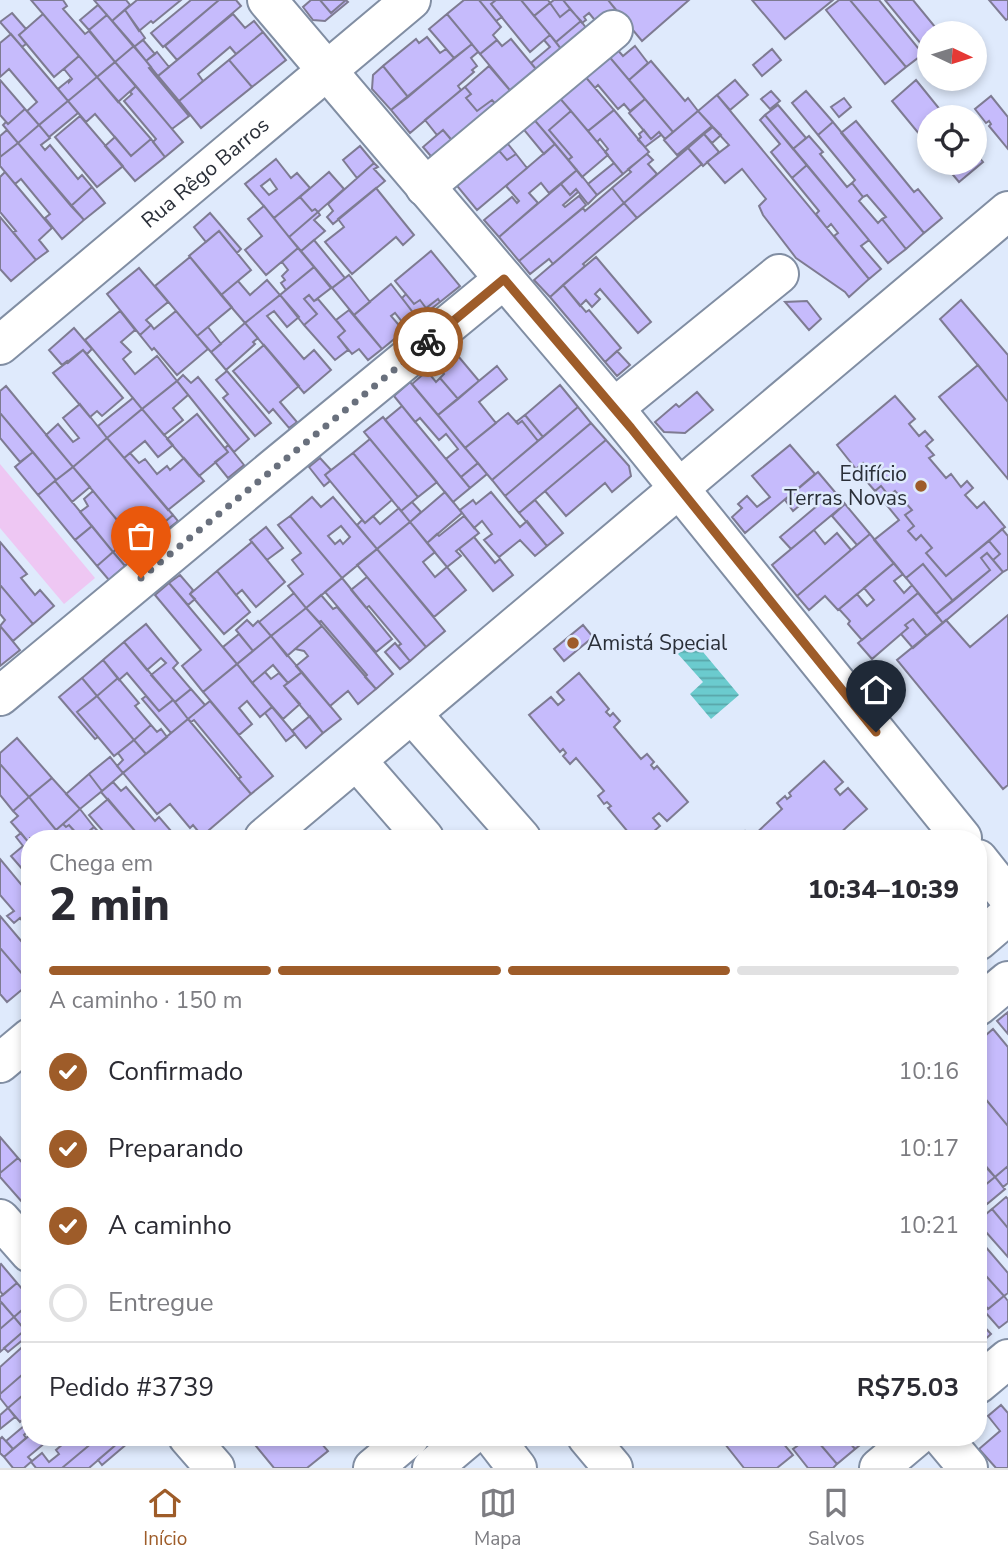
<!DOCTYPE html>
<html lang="pt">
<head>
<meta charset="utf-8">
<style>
	body { margin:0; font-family:"Nunito Sans",sans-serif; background:#f7f7f7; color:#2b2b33; height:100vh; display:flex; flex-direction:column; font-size:26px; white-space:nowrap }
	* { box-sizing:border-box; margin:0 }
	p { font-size:23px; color:#7c7c81 }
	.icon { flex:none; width:38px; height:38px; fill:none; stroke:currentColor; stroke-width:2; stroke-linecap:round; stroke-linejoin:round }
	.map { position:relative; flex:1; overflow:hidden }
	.details { position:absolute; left:21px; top:830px; width:966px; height:616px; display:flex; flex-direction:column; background:#fff; border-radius:28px; box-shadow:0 4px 10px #0003 }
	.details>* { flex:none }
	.needle { width:46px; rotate:94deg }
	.fabs { position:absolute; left:917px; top:21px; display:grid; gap:14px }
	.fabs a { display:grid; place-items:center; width:70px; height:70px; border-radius:50%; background:#fff; box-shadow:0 4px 10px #0003; font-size:35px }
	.pin { position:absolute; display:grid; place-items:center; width:60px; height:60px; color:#fff; margin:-72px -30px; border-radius:50% 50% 50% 0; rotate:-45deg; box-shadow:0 0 7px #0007 }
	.pin .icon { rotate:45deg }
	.courier { position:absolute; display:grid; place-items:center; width:70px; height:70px; margin:-35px; border:5px solid #9e5c29; border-radius:50%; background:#fff; color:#222; box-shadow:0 2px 9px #0007 }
	.summary em { font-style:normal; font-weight:800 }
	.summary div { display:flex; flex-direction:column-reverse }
	.summary { display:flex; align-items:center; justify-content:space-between; height:119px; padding:0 28px }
	h1 { font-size:46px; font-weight:800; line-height:52px }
	.bar { display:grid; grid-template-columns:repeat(4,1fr); gap:10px 7px; align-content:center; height:84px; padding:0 28px }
	.bar i { height:9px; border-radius:5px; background:#e1e1e2 }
	.bar .active { background:#9e5c29 }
	.bar p { grid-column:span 4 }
	.line { display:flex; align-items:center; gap:18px; padding:0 28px; border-top:2px solid #e1e1e2 }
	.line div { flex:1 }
	ol { padding:0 28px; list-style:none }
	li { display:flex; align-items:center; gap:21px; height:77px }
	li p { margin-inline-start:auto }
	li .icon { padding:7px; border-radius:50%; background:#9e5c29; color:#fff; stroke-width:4 }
	li:last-child { color:#7c7c81 }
	li i { width:38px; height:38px; border:4px solid #e1e1e2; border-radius:50% }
	.menu { display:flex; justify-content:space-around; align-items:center; height:98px; border-top:2px solid #e1e1e2; background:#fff; font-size:19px; color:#7c7c81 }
	.menu a { display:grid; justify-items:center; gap:4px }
	.menu .active { color:#9e5c29 }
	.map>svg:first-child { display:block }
	.park { fill:#eec7f3 }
	.water { fill:url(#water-rules) }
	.building { fill:#c6bbfc; stroke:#7e7b92; stroke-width:2; fill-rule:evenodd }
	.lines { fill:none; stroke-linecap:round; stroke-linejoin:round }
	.minor-casing { stroke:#818ea3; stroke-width:42 }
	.major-casing { stroke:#818ea3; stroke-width:42 }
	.minor { stroke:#fff; stroke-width:38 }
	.major { stroke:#fff; stroke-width:38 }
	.done { stroke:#69707d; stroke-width:7; stroke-dasharray:0 12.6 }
	.route { stroke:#9e5c29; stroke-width:9 }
	.poi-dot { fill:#9e5c29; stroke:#dfeafc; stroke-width:2.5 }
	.labels { text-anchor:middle; stroke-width:5; stroke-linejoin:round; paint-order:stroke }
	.street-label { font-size:21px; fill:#2a2f38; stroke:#dfeafc }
	.poi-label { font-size:21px; fill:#2a2f38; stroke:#dfeafc; text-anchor:end }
</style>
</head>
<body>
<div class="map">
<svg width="1008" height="1468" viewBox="0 0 1008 1468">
	<defs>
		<pattern id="water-rules" width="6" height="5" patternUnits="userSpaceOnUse" patternTransform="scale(1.75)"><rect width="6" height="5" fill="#6bcbce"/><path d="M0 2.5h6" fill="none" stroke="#58a5a8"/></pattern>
	</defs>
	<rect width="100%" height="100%" fill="#dfeafc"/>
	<path class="park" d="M0,464L95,578L64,604L0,528Z"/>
	<path class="water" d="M693,640L739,695L711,719L690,694L703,682L678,654Z"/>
	<path class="building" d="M31,0H63L67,6L63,9L85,34L89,31L115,62L97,77Z
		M94,0H126L130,5L112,21Z
		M137,0H181L153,23L151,21L139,31L125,10Z
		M191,0H219L163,47L151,33Z
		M219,0H236L241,6L177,60L165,46Z
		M311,0H320L331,13L346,0L348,2L325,21L313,20L303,7Z
		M320,0H346L331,13Z
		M464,0H479L501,27L493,35L497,40L480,54L447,14Z
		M479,0H496L491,4L502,17L496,21Z
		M496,0H521L550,35L530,52L491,4Z
		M521,0H548L550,3L534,16Z
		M554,0H563L570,9L560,17L550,3Z
		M563,0H608L615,9L598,24L589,13L584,17L586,20L582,23Z
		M608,0H689L642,41Z
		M752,0H833L785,39Z
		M839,0H850L906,67L885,84L826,10Z
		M850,0H879L923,54L906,67Z
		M885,0H913L940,33H929V49L926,50Z
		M989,0H1008V19L1006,20Z
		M550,3L560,17L570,9L581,21L556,42L534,16Z
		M98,5L107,15L89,30L80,20Z
		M125,10L145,38L134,47L112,21Z
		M12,13L26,29L19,35L26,44L22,47L0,22Z
		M43,14L79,56L54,77L19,35Z
		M233,14L245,28L254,21L263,32L236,54L230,47L198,74L203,81L179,101L158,76Z
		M447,14L472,44L454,58L429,29Z
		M107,15L134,46L115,62L89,30Z
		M581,21L589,32L564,53L556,42Z
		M263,32L286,60L252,87L229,60Z
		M11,34L68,101L39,125L27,111L37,102L9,69L0,77V43Z
		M550,35L564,53L540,74L531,63L550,47L544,40Z
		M427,37L440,53L446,49L454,58L408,97L383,66L416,39L419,43Z
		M511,39L540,74L514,95L480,54L497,40L502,46Z
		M143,40L155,54L146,61L134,47Z
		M472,44L478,52L471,58L477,66L472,70L474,72L458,86L461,90L410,133L391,110Z
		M134,46L151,67L149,68L189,116L172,129L115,62Z
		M635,46L648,63L629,80L607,54L615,47L623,56Z
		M772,49L781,60L762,76L753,65Z
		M157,52L169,67L158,76L146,61Z
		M607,54L645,99L630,111L624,104L618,109L598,85L595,88L583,74Z
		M79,56L97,77L68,101L58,89L69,80V82L72,79L64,69Z
		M229,60L252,87L201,128L179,101Z
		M651,61L685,101L688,98L698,111L673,132L629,80Z
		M115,62L136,86L118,102L97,77Z
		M383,66L408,97L391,110L372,89L373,75Z
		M489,66L514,95L499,108L492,100L477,111L466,98L471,94L465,87Z
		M583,74L614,110L588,131L557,95Z
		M97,77L151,139L131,156L95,114L86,122L68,101Z
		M0,80L25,109L8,124L0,115Z
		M735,80L748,95L730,110L717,95Z
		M916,80L946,117H929V146L892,101Z
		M136,86L183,142L165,157L153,142L156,139L124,101L132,94L130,92Z
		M465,87L471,94L466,98L477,111L492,100L499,108L453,142L443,130L437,135L425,120Z
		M771,91L780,101L770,109L761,99Z
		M806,91L833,122L818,135L792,103Z
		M557,95L571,111L549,130L572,157L568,160L531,116Z
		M717,95L869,279L849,297L845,292L796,258L763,215L759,206L766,199L742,169L725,183L707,162L729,145L698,111Z
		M991,96L1008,117V149L989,126L991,124L989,121L986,123L975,109Z
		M844,98L851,107L839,117L831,107Z
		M645,99L673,132L665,139L659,132L651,139L629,113Z
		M68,101L78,113L49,137L39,125Z
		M778,105L806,138L793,149L765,115Z
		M25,109L39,125L18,143L3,125L6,122L8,124Z
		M614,110L649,152L623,174L605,152L608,149L600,139L597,142L588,131Z
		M571,111L608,155L582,177L568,160L572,157L549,130Z
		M698,111L712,126L677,155L664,140Z
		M765,115L807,165L792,178L771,152L780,144L760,120Z
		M80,116L123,166L97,187L55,137Z
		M531,116L555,144L544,154L520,125Z
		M856,121L914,192L918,189L942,218L924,233L841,133Z
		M833,122L924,233L906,249L882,219L886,217L867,195L863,197L852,183L855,180L818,135Z
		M39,125L50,138L41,145L45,150L50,145L78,179L82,175L92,187L71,206L18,143Z
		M713,127L721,135L712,143L704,134Z
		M7,130L18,143L0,157V136Z
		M443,130L456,145L436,162L423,147Z
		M644,130L651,139L659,132L661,135L645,147L638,140L641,137L639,134Z
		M704,134L719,152L703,166L688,148Z
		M809,136L823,152L820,154L847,187L852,183L863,197L859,201L878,223L882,219L906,249L888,263L793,149Z
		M115,137L131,156L151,139L165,157L135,181L105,146Z
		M504,139L516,154L507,160L495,146Z
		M18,143L84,220L62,239L45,218L50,214L21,179L15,184L0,166V157Z
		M555,144L577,170L549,193L541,183L529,193L538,203L499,237L484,220L512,197L517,203L519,201L506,186Z
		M360,146L374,163L357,178L343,160Z
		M495,146L507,160L516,154L527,168L477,210L453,181Z
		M688,148L702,164L637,218L624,203Z
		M975,152L983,162L959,182L943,163H975Z
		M647,154L653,160L648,164L657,174L624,203L612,188L631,172L628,169Z
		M276,159L291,178L297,173L310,188L274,218L245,184ZM270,179L277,189L269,195L261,186Z
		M374,163L378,167L374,169L385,181L333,224L327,217L333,211L328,204Z
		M614,163L623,174L597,195L588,184Z
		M807,165L869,240L861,246L881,269L869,279L834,236L838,233L831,224L827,228L816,214L819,211L792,178Z
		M577,170L597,195L588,204L576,189L570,195L561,184Z
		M5,172L52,228L39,240L48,251L36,260L13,232L16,231L0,212V177Z
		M329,172L344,189L318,212L315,209L312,211L300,197Z
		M561,184L570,195L576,189L578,192L563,205L565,207L579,196L586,205L519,261L499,237Z
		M92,187L105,203L84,220L71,206Z
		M376,188L414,235L403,245L396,237L352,274L325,242L344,227L338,219Z
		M612,188L624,203L553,264L549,259L530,274L519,261L583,208L585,211Z
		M300,197L312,211L315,209L318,212L289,237L274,218Z
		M624,203L637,218L583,264L585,266L550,297L534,280Z
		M264,206L298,248L266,275L245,250L262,236L248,219Z
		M318,212L320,215L314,220L325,231L301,251L289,237Z
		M210,213L241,249L237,253L219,231L206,242L194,227Z
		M0,217L36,260L11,281L0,269Z
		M219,231L251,270L221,295L189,256Z
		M314,240L345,278L332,288L301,251Z
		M298,248L314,267L286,290L281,283L285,280L282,276L288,270L282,262Z
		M431,251L460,286L440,302L438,299L426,308L420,300L414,304L395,281Z
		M190,257L232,307L197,336L155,286Z
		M596,257L651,322L638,333L600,289L595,294L600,299L592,307L586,300L580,306L563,285Z
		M314,267L331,288L314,301L309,295L304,299L317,314L304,325L280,295Z
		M139,268L168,302L146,320L151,325L140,335L107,294Z
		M349,275L370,302L354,315L332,288Z
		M267,280L280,295L245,323L221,295L238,281L250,295Z
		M391,284L418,319L407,328L395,313L391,316L404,331L382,349L354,315Z
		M563,285L586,312L589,310L621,348L605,362L550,297Z
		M406,294L414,304L420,300L426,308L438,299L440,302L418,319L402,298Z
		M280,295L299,317L287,327L274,311L267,316L304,359L314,350L331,370L304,393L245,323Z
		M309,295L314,301L318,299L345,331L338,337L348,350L335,360L304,325L317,314L304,299Z
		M961,300L1008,355V402L940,319Z
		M807,301L821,319L809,330L785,302Z
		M349,310L382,349L368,360L359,349L352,354L338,337L345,331L336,320Z
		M120,311L135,330L121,342L131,352L123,359L135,374L157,356L177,381L142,409L85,340Z
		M176,311L208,349L177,375L154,348L152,350L140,335L151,325L154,329Z
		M245,323L258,338L253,342L255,344L226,370L211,352Z
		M208,327L221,344L211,352L197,336Z
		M74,328L92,349L87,354L83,350L68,363L67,361L62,365L49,350Z
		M264,345L299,386L280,402L297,422L289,428L273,409L269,413L233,371Z
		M83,350L123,398L102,416L97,411L90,417L53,373Z
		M453,350L479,381L458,399L440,378L444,374L436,364Z
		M617,351L630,365L617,376L605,362Z
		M978,365L1008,402V479L939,397Z
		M497,366L507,379L479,402L496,423L465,448L438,415Z
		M227,371L271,423L255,436L223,398L228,394L216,380Z
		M427,371L436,382L440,378L458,399L438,415L412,384Z
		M183,375L191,383L198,377L249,439L234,452L177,381Z
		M177,381L188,395L173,408L183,420L164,435L142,409Z
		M410,382L478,463L461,477L446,459L458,449L446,434L439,440L420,418L415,422L394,396Z
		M560,385L578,407L543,437L525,415Z
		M6,386L73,467L56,480L0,413V391Z
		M697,392L713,410L685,433L664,432L655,422L676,404L679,407Z
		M895,396L915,419L909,424L919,436L925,431L933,440L926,446L934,455L929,458L946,478L951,474L961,487L967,481L973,488L965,495L977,508L984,502L1005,527L946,576L926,553L932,548L921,535L916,540L908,531L914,526L905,515L912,510L895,491L889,496L881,486L875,491L868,483L875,478L863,463L856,469L837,445Z
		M133,398L142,409L107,438L98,426Z
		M80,404L107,438L73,467L46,435L58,424L73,442L79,438L63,418Z
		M402,406L470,488L453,502L385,420Z
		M578,407L591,423L505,496L492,480Z
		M142,409L173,445L158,457L145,441L124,458L107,438Z
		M0,413L33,452L20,462L0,438Z
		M508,413L518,424L522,421L538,441L492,480L465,448Z
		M197,414L228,452L199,476L167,439Z
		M525,415L543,437L538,441L522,421L518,424L516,422Z
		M383,417L437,482L418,497L364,432Z
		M591,423L606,440L519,513L505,496Z
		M107,438L173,515L138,545L73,467Z
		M370,439L418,497L401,511L353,453Z
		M606,440L629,466L631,476L612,492L605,483L566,516L545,491Z
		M228,445L244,465L228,478L215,462L228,452L225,448Z
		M790,445L815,474L745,533L732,517L742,508L738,504L747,496L757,507L770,497L752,476Z
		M33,452L56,480L38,495L15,467Z
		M130,453L139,463L145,459L157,474L167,466L170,470L184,458L204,481L168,510L124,458Z
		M353,453L392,500L365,523L325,475Z
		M320,458L331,470L325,475L330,481L324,486L309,467Z
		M478,463L487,474L470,488L461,477Z
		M73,467L90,487L72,502L55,481Z
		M818,472L845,504L791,549L780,537L818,505L811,496L793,511L785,500Z
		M55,481L92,526L75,540L38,495Z
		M881,486L889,496L895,491L912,510L905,515L914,526L908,531L916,540L921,535L932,548L926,553L946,576L989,541L1000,554L993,560L987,553L981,558L990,570L953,601L923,564L906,578L874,540L899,520L875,491Z
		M93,491L131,537L113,552L80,512L88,506L84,499Z
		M445,492L462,513L427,543L410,522Z
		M491,492L520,527L527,521L547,546L535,556L520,540L499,557L484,540L492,534L482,521L474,528L460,510L473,500L476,504Z
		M312,497L321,507L333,497L377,549L342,578L290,516ZM341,526L350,537L343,544L340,540L335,544L328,536Z
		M535,500L563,533L547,546L519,513Z
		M412,502L421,512L410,522L401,511Z
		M845,504L870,534L857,545L832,516Z
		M399,508L410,522L377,549L357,525L362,520L365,523L373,516L380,524Z
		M173,515L178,521L142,550L138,545Z
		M290,516L342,578L306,608L288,586L303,574L292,560L301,553L278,525Z
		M464,516L479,533L456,551L461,556L447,567L427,543L437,534L439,536Z
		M410,522L435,552L423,562L435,577L447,567L466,590L434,617L377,549Z
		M92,526L113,552L97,566L75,540Z
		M266,527L283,548L267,560L250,540Z
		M1002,529L1008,536V569L1003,572L993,560L1000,554L989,541Z
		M814,530L825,544L837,533L851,550L797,596L772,565Z
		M870,534L894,563L838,610L825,596L809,610L797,596Z
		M131,537L142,550L125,566L113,552Z
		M474,537L495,563L500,559L513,575L493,591L459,549Z
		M0,542L27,574L21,578L35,595L40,590L54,606L33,624L0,585Z
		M252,542L285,582L256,607L242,590L236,595L217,571Z
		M377,549L445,631L426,647L357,565Z
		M113,552L125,566L109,580L97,566Z
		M987,553L1003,572L943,623L936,614L990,570L981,558Z
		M894,563L903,574L894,581L904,593L912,585L918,593L862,640L848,624L850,621L839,609L857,594L867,606L874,600L864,588Z
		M923,564L953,601L936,614L906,578Z
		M217,571L250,612L224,634L190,594Z
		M180,575L193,590L190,594L195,599L188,605L169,583Z
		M367,577L426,647L410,661L398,646L401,644L369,606L366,608L351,590Z
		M342,578L392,639L376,652L325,592Z
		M169,583L237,664L203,692L182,666L201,650L155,595Z
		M0,585L33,624L13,641L0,626L5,620L0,614Z
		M294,593L306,608L271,636L259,622Z
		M918,593L943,623L927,636L913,619L905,625L908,628L872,659L858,643Z
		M321,595L333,609L337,607L393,674L376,689L365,677L367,675L321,621L319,622L306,608Z
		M306,608L322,626L287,656L271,636Z
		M1008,615V785L1003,789L897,660L946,620L970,647Z
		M913,619L927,636L913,648L901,634L908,628L905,625Z
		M247,620L253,626L258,621L271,636L253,651L236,630Z
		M146,624L178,663L173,668L191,689L175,702L151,675L166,663L161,658L147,670L124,642Z
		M583,625L593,637L564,661L554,649Z
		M0,626L20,650L0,666Z
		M322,626L376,689L358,704L348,691L330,706L296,666L308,656L304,651L295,649Z
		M239,634L253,651L237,664L223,647Z
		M271,636L302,672L288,683L273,665L252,683L237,664Z
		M124,642L173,700L159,711L127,673L119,680L103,660Z
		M395,643L410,661L400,669L385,652Z
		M103,660L118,678L97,696L82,678Z
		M237,664L272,707L260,717L247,701L239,708L252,724L239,735L203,692Z
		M265,672L271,679L279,673L288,683L284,686L300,704L283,719L252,683Z
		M302,672L341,719L323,733L284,686Z
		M579,673L609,709L606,712L610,716L613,713L620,721L614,727L641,759L647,754L654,762L651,765L654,769L657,766L688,802L667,821L659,813L653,818L660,826L646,838H633L608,808L611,806L607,802L604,804L598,796L604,791L576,758L570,764L563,756L566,753L563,749L560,752L529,715L551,697L558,705L564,700L557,692Z
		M82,678L97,696L77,712L98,737L95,739L59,697Z
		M118,678L139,703L135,706L151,725L134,740L97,696Z
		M191,689L205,705L188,719L175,702Z
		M97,696L134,740L114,756L77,712Z
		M146,696L159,711L173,700L188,719L171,733L142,699Z
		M210,701L273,776L251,794L238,779L241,777L194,720L191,722L188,719Z
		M272,707L295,734L286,741L265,713Z
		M310,716L323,733L306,748L292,731Z
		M188,719L251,794L202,836L193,825L190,828L170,804L157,814L123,773Z
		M151,725L157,732L161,729L167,737L146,754L134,740Z
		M17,738L52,778L29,797L0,764V753Z
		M134,740L146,754L123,773L117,766L123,760L118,753Z
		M110,757L123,773L102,791L89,774Z
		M824,761L843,782L835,789L840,795L848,788L867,809L851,823L835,838H738L745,831L751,838L782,809L777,803L785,796L787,799L791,796L789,793Z
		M0,764L29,797L13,811L0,795Z
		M89,774L102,791L80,809L66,794Z
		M52,778L80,809L56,830L29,797Z
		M113,782L121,791L126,787L155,821L159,817L177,838H141L101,792Z
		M29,797L56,830L46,838H30V844L11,822L18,816L13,811Z
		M108,799L141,838H109L89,815Z
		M80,809L94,827L81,838L69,825L66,827L63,824Z
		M63,824L66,827L69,825L80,838H64L56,830Z
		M94,827L104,838H81Z
		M21,833L30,844V878L11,856L23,846L16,837Z
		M0,859L30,895V930L20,918L14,923L7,916L14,911L0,895Z
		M0,916L22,942L27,938L30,942V983L0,948Z
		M0,948L30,983L7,1002L0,994Z
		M1008,1012V1034L997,1021Z
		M993,1029L1008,1047V1126L978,1090V1042Z
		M978,1090L1008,1126V1166L995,1177L978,1157Z
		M0,1137L18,1158L0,1173Z
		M18,1158L30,1171V1211L0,1177V1173Z
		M984,1165L995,1177L978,1191V1170Z
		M1008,1166V1183L1003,1187L995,1177Z
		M995,1177L1005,1189L987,1204L978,1194V1191Z
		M1006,1197L1008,1199V1228L992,1209Z
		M992,1209L1008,1228V1257L978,1223V1221Z
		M978,1238L1008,1273V1293L1004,1296L978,1267Z
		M1,1264L17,1283L3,1295L0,1291V1265Z
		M978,1267L1004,1296L988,1309L978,1297Z
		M17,1283L30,1298V1303L14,1317L0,1301V1297Z
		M1004,1296L1008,1301V1321L999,1328L978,1304V1297L988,1309Z
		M2,1303L14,1317L0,1329V1304Z
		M30,1303V1334L8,1352L4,1348L25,1330L14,1317Z
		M14,1317L25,1330L0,1352V1329Z
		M978,1320L991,1334L981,1343L978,1340Z
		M30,1340V1368L0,1394V1367Z
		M30,1368V1389L8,1408L0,1398V1394Z
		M30,1389V1413L20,1422L8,1408Z
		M1001,1405L1008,1413V1468H996L979,1449L1000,1431L988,1416Z
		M8,1408L15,1417L0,1429V1415Z
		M24,1426L28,1431L24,1435L26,1438L13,1449L6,1441Z
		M30,1435V1437H52L28,1457L32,1461L24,1468H13L4,1457Z
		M2,1437L13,1449L4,1457L0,1453V1439Z
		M71,1437H99L62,1468H36L31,1462L42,1453L49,1462L59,1454L56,1450Z
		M99,1437H112L118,1443L89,1468H62Z
		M112,1437H135L102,1465L98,1460L118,1443Z
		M255,1437H316L328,1451L307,1468H274L251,1440Z
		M735,1437H778L793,1455L777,1468H744L725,1444Z
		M789,1437H814L837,1464L833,1468H808L793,1449L797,1446Z
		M814,1437H845L855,1449L837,1464Z
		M845,1437H870L855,1449Z"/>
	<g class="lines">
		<defs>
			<g id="minor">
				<path d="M267,0L614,408L962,838"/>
				<path d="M425,187L613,30"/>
				<path id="s1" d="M0,345L411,0"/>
				<path d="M614,408L779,274"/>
				<path d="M0,696L274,468L504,279"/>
				<path d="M412,714L521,838"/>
				<path d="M357,761L424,838"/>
				<path d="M264,838L1008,211"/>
				<path d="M978,859L1008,897"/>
				<path d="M0,1063L30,1038"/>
				<path d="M0,1219L30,1253"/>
				<path d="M978,1384L1008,1359"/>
				<path d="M188,1437L215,1468"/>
				<path d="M493,1437L517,1468"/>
				<path d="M587,1437L613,1468"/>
				<path d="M942,1437L968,1468"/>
				<path d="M879,1468L916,1437"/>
			</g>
			<path id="major" d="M978,941L1008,915
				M978,1006L1008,981
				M373,1468L410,1437
				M432,1468L469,1437"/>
		</defs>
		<use href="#minor" class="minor-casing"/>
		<use href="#major" class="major-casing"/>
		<use href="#minor" class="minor"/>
		<use href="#major" class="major"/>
	</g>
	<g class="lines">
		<path class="done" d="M141,578L428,342"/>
		<path class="route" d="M428,342L504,279L631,428L876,732"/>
	</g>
	<g class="poi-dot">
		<circle cx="921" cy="486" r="7"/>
		<circle cx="573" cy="643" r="7"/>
	</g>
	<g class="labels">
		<g class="street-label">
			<text dy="7" stroke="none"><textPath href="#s1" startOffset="268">Rua Rêgo Barros</textPath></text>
		</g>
		<g class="poi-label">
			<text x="907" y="481">Edifício<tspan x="907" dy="24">Terras Novas</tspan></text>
			<text x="587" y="650" text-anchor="start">Amistá Special</text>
		</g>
	</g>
</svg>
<div class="fabs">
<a><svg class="needle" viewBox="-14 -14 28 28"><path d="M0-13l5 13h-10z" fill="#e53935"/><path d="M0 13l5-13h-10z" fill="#7c7c81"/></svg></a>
<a><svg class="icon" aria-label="locate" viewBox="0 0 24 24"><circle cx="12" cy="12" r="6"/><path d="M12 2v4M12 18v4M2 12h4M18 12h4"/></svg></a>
</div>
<div class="pin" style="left:141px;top:578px;background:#ea580c"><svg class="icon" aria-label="bag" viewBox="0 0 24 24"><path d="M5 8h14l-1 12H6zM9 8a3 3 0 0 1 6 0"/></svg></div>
<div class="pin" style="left:876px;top:732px;background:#1f2937"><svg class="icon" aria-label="home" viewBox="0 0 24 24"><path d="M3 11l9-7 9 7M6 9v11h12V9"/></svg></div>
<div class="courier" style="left:428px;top:342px"><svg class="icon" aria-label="bike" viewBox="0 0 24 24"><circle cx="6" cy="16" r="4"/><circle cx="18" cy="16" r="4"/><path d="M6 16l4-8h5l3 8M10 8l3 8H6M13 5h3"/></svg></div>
<section class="details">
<div class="summary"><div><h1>2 min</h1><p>Chega em</p></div><em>10:34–10:39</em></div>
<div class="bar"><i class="active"></i><i class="active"></i><i class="active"></i><i></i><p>A caminho · 150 m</p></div>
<ol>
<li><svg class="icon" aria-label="check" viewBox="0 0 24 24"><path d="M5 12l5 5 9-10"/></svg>Confirmado<p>10:16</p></li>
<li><svg class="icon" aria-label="check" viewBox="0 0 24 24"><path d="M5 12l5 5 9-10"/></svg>Preparando<p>10:17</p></li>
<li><svg class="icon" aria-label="check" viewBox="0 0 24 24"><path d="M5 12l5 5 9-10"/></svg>A caminho<p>10:21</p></li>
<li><i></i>Entregue</li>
</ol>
<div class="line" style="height:91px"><div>Pedido #3739</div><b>R$75.03</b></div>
</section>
</div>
<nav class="menu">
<a class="active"><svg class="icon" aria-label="home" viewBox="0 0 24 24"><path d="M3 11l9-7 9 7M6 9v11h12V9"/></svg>Início</a>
<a><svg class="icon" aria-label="map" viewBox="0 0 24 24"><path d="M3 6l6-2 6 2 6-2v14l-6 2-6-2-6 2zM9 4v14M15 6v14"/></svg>Mapa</a>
<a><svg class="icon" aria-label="saved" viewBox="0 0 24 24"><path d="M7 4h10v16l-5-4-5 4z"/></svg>Salvos</a>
</nav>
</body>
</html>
